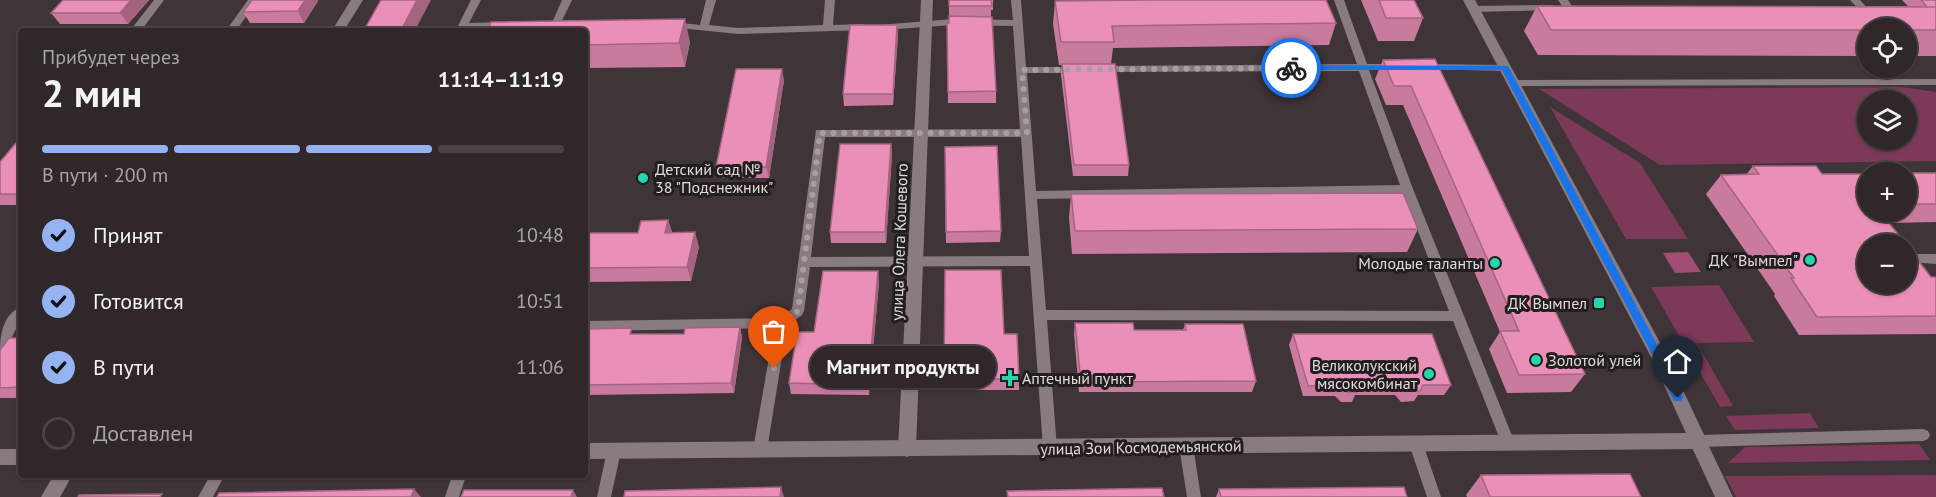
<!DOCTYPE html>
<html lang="ru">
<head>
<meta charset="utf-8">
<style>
	body { margin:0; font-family:"PT Sans",sans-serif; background:#3b3336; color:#f1f3f6; height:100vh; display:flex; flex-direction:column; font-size:22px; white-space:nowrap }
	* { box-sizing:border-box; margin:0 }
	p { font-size:20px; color:#a7a5a8 }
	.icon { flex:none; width:33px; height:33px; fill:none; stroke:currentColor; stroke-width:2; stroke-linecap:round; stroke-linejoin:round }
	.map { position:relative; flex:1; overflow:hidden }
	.sheet { position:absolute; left:18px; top:28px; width:570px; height:450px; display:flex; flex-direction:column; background:#2f272a; border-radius:6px; box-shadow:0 2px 4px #0004,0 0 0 2px #4a4447 }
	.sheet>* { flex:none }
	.buttons { position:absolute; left:1857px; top:18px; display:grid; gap:12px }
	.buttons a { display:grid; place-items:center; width:60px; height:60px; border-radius:50%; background:#2f272a; box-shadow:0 2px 4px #0004,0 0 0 2px #4a4447; font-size:30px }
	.pin { position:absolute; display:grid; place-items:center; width:51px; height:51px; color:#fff; margin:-62px -26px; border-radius:50% 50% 50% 0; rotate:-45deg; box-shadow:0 0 6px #0007 }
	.pin .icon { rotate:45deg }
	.courier { position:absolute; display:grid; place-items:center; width:60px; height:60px; margin:-30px; border:4px solid #1a73e8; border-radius:50%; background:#fff; color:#222; box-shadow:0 2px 8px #0007 }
	.bubble { position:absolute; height:42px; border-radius:21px; background:#2f272a; box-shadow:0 2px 4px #0004,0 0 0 2px #4a4447; font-size:20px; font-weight:700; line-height:42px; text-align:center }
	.overview em { font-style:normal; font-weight:700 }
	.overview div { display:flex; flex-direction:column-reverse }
	.overview { display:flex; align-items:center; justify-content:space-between; height:102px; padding:0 24px }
	h1 { font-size:39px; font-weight:700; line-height:45px }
	.bar { display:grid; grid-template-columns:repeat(4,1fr); gap:9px 6px; align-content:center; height:72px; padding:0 24px }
	.bar i { height:8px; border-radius:4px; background:#4a4447 }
	.bar .on { background:#95b2f1 }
	.bar p { grid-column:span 4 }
	ol { padding:0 24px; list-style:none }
	li { display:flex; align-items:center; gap:18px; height:66px }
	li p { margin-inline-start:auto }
	li .icon { padding:6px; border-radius:50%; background:#95b2f1; color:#111; stroke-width:4 }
	li:last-child { color:#a7a5a8 }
	li i { width:33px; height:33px; border:3px solid #4a4447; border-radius:50% }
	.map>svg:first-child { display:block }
	.green { fill:#7d3958; fill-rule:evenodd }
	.water { fill:#a14e74 }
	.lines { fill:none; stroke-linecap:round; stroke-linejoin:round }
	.service { fill:#897c81; fill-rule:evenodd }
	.minor { fill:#897c81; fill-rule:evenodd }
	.tertiary { fill:#897c81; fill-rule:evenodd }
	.wall { fill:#c97b9d }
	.shaded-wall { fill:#a46480 }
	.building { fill:#ea8fb7; stroke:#a46480; stroke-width:1.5 }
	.route { fill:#1a73e8 }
	.done { stroke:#a89fa3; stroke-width:6; stroke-dasharray:0 10.8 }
	.poi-dot { fill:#24d5ae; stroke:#221d1f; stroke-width:2 }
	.labels { text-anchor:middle; stroke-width:6; stroke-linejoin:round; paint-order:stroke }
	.poi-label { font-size:16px; fill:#e0d9dc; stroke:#221d1f; text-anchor:end }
	.street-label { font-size:16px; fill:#e0d9dc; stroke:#221d1f }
</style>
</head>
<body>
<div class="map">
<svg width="1936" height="497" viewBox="0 0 1936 497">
	<rect width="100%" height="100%" fill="#3f3438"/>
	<path class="green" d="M1901,87L1936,92V161L1660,165L1539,89ZM1906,100V140H1868V100Z
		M1550,107L1640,163L1688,239H1626Z
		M1719,285L1754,342L1697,343L1733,406L1720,407L1651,287Z
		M1810,413L1819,428L1735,430L1726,416Z
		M1919,444L1930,460L1728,463L1745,447Z
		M1936,475V497H1736L1725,476Z"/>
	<path class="water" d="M1688,252L1701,272L1675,273L1663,253Z"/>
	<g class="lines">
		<path class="service" d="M154,0H164L140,32H129Z
			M248,0H258L235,32H225Z
			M471,0H481L469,23L505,22L510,25L508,27L466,29L465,32H455Z
			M562,0H572L559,27H553L551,25Z
			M706,0H716L709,25L738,28L823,25L825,0H835L833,25L864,24L869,27L864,30L738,34L669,27L667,25L672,22L700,25Z
			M1011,0H1021L1026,67H1078L1083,70L1078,73H1027L1036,191L1400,185L1359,71L1101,72L1096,69L1101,66L1357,64L1334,0H1344L1367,64H1396L1401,67L1396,70H1369L1413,189L1515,443L1513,447L1508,449L1503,447L1453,321L1047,320L1057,448L1055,452L1050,454L1045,452L1043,448L1030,266L810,267L804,311L802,315L787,326L767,450L765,454L760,456L755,454L753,450L774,328L585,331V321L779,318L792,309L816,130L1020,129L1013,26L953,25L882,30L879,29V25L953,19L1013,20ZM825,137H1021L1029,256L811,257ZM1403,193L1449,311L1046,310L1037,199Z
			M1558,0H1568L1573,8L1571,10H1565Z
			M1850,0H1860L1872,13V17H1866Z
			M1552,5L1555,6V10L1473,12L1468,9L1473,6Z
			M1425,64L1505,65L1510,68L1505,71L1421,69L1420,67Z
			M1936,79V85L1513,86L1508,83L1513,80Z
			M1913,254H1936V264L1909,262L1907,259L1909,256Z
			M21,307C21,325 12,335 5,351L0,352C0,335 3,314 21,307Z
			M1923,429L1928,431L1930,435L1928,439L1923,441L1698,447L1693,445L1691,441L1693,437L1698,435Z
			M1416,438L1421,440L1423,444L1441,497H1427L1409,444L1411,440Z
			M1186,440L1191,442L1193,446L1201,497H1187L1179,446L1181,442Z
			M614,445L619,447L621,451L611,497H597L607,451L609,447Z
			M210,476H224L213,497H198Z
			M452,476H466L459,497H445Z"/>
		<path class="minor" d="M921,0H933L916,449L913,454L907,457L901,454L898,449Z
			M1698,433L1704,436L1733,497H1715L1689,441L1692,436Z"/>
		<path class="tertiary" d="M351,0H363L343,32H331Z
			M1463,0H1475L1664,350L1707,441L1704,446L1698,449L585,459V443L1686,433L1651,357Z
			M0,449H21V465H0Z
			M53,476H72L60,497H41Z"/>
	</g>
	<path class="wall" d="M149,0L128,24H60L51,13Z
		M949,0H993V10H991V17L996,91V103H948L947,23H949Z
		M1361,0H1414L1423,18L1414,41H1378Z
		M1902,0H1936V56H1906V28H1868V56L1538,55L1524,31L1537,6H1908Z
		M318,1L304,23H250L243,12Z
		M1055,1L1336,23L1329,45L1113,48L1111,64L1129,165L1128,176H1073L1061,75L1062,65H1059L1053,24Z
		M897,25L898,36L893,105L844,106L843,94Z
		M585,32L690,42L685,67L585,68Z
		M1435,59L1585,374L1571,392L1507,393L1489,349L1500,332L1403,105H1386L1375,79L1383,60Z
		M784,80L769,178H719L716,167Z
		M21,137V205H0V162Z
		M891,144L892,155L886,243H831L830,232Z
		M945,147L1001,231L1000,242L946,243Z
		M1753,166L1822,174L1868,212H1906V173H1936V222L1889,223L1931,277H1936V334L1799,335L1774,296L1775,294L1706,194L1721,175H1746Z
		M1071,194L1418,229L1407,252L1072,254L1069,217Z
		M668,220L672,232L699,247L691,281L585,282V229L586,233H638Z
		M879,282L869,395L791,394L789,383L814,332Z
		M1075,323L1134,330H1183L1185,324L1256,381L1252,392H1079L1074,334Z
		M740,327L742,338L734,393L585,395V329L634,334H684Z
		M21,332V398H0V350L17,338Z
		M1293,334L1451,385L1444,395H1418L1414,401L1401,402L1395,395H1355L1352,402H1341L1335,396H1303L1289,345Z
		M944,379H1019V390H945Z
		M1481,475L1641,497H1467L1466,495Z
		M1219,489L1407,497H1216Z"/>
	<path class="shaded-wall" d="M131,0H149L128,24L120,13Z
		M305,0H318V1L304,23L298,11Z
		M417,0H431L414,32H400Z
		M685,19L690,42L685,67L679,43Z
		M897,25L898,36L893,105V94Z
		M782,69L784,80L769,178L766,167Z
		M891,144L892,155L886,243L885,232Z
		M668,220L673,235L665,233Z
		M695,232L699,247L691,281L687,267Z
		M878,271L879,282L869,395L868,385Z
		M740,327L742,338L734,393L731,383Z
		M781,487L784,497H780Z
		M414,489L421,497H411Z
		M573,490L577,497H571Z"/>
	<path class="building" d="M63,0H131L120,13H51Z
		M252,0H305L298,11L243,12Z
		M381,0H417L400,32H363Z
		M949,0H991L992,6H949Z
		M1147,0H1326L1336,23L1112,26L1114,42H1061L1055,1Z
		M1379,0H1414L1423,18H1386Z
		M1921,0H1936V7H1927Z
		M1537,6L1936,7V30H1906V28H1868V30H1551Z
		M949,16L992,17L996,91L948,92L947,23H949Z
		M685,19L679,43L585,45V32H487L491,22Z
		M850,25H897L893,94H843Z
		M1435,59L1585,374L1519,375L1500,331H1519L1411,86H1394L1383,60Z
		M1062,64H1115L1129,165H1074Z
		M736,69H782L766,167H716Z
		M21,137V190L18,194H0V162Z
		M840,144H891L885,232H830Z
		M997,146L1001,231L946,232L945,147Z
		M1753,166H1816L1822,174H1868V212H1880L1906,244H1868V284H1906V245L1931,277H1936V316L1817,317L1791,278H1794L1721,175L1759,174Z
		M1906,173H1936V204H1906Z
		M1403,193L1418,229L1075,231L1071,194Z
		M668,220L665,233L695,232L687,267L585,268V233H638L641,221Z
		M945,270H1001L1004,334H1017L1019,379H944Z
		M823,271H878L868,385L789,383L797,332H814Z
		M1075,323H1133L1134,330H1186L1185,324H1243L1256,381L1081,382Z
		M740,327L731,383L585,385V329L632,328L630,334H684L685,328Z
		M21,332V387L0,388V350L9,338H17Z
		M1293,334H1432L1451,385H1423L1420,391H1407L1400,385H1360L1357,392H1346L1340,385L1308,386Z
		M1630,474L1641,497H1490L1481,475Z
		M781,487L780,497H624L625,491Z
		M1404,487L1407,497H1221L1219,489Z
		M1162,488L1164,497H1008L1007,491Z
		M414,489L411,497H217L219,493Z
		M464,490H573L571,497H461Z
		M162,494L160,497H78L79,495Z"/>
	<path class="route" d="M1291,65L1508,66L1661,352L1683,398L1681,401H1674L1653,356L1502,70H1288V66Z"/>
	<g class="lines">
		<path class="done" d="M774,368L781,323L798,311L820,133H1027L1022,70L1291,68"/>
	</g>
	<g class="poi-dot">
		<circle cx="643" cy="178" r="6"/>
		<circle cx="1810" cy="260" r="6"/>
		<circle cx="1495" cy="263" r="6"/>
		<rect x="1593" y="297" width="12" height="12" rx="3"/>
		<circle cx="1536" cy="360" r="6"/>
		<circle cx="1429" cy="374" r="6"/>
		<path d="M1007 369h6v6h6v6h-6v6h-6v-6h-6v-6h6z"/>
	</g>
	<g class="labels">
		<g class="poi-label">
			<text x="655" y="175" text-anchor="start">Детский сад №<tspan x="655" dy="18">38 "Подснежник"</tspan></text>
			<text x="1798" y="266">ДК "Вымпел"</text>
			<text x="1483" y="269">Молодые таланты</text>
			<text x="1587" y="309">ДК Вымпел</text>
			<text x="1548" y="366" text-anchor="start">Золотой улей</text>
			<text x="1417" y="371">Великолукский<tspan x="1417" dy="18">мясокомбинат</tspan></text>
			<text x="1022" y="384" text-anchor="start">Аптечный пункт</text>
		</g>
		<g class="street-label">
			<text transform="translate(899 242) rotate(-88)" y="6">улица Олега Кошевого</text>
			<text transform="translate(1141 447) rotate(-1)" y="6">улица Зои Космодемьянской</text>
		</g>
	</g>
</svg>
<div class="buttons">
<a><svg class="icon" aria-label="locate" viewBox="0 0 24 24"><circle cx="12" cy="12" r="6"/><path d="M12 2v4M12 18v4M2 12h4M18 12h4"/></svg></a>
<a><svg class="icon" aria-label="layers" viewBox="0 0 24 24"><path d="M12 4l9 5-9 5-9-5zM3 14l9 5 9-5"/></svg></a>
<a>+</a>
<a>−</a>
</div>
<div class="pin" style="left:774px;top:368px;background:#ea580c"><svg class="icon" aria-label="bag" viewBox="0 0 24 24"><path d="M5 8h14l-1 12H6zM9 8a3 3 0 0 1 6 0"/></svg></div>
<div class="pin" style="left:1678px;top:398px;background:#1f2937"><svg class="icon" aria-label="home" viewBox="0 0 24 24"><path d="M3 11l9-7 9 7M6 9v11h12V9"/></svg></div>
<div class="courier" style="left:1291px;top:68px"><svg class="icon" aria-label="bike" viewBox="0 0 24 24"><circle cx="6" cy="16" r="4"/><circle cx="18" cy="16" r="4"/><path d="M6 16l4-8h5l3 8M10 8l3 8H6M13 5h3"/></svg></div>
<div class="bubble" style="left:810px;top:346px;width:186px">Магнит продукты</div>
<section class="sheet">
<div class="overview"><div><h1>2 мин</h1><p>Прибудет через</p></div><em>11:14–11:19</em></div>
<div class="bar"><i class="on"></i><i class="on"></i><i class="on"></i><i></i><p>В пути · 200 m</p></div>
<ol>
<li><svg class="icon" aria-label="check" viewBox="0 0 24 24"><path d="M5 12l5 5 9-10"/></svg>Принят<p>10:48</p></li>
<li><svg class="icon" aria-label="check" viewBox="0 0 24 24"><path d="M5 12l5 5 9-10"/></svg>Готовится<p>10:51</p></li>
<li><svg class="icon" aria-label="check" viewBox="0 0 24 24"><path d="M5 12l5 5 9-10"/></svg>В пути<p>11:06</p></li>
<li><i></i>Доставлен</li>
</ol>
</section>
</div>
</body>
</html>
